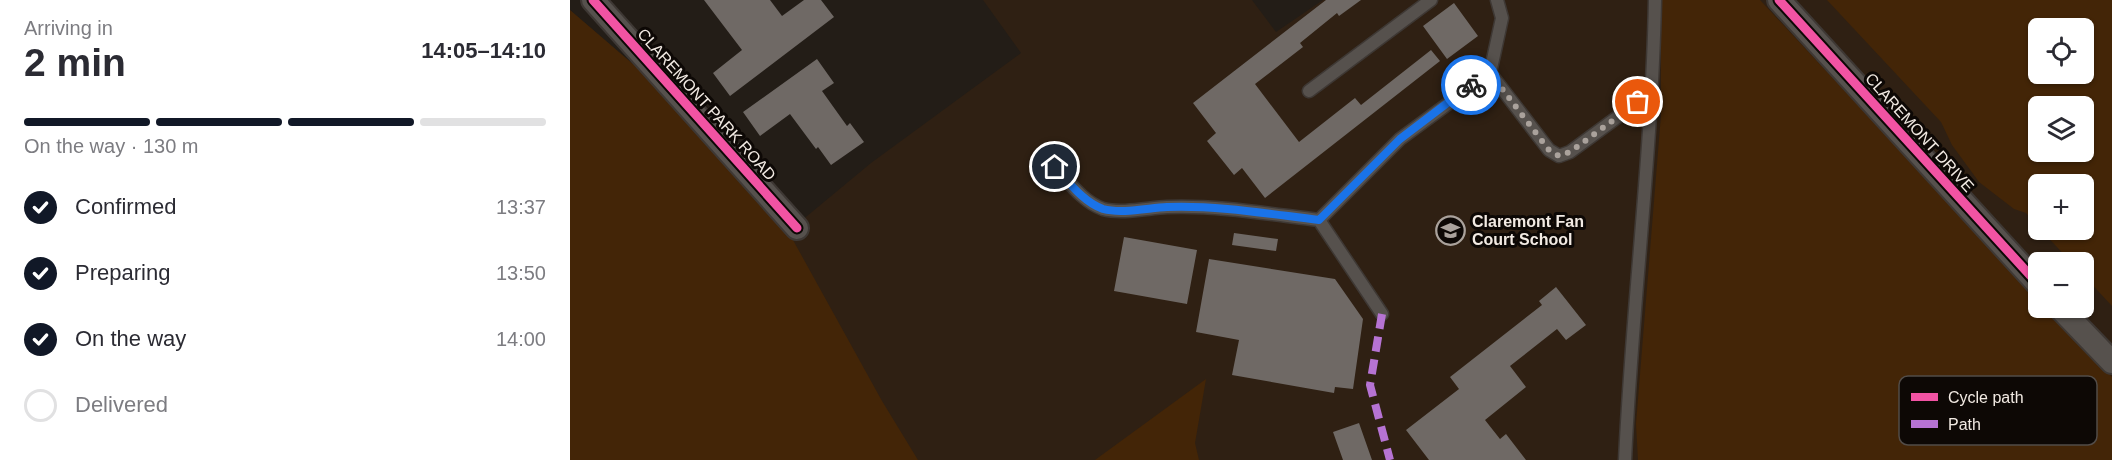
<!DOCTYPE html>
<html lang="en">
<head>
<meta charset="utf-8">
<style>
	body { margin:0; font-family:Helvetica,sans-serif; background:#f7f7f7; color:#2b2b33; height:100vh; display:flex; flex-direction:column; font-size:22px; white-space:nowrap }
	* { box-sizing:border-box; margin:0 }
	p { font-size:20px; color:#7c7c81 }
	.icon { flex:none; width:33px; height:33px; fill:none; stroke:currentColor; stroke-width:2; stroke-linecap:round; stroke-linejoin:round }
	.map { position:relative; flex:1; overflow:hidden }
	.side { display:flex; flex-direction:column; background:#fff; width:570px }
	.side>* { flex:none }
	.controls { position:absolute; left:1458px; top:18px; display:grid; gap:12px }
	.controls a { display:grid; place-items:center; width:66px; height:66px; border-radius:9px; background:#fff; box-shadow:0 2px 4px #0004; font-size:30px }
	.pin { position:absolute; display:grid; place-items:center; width:51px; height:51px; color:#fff; margin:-26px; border:3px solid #fff; border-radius:50%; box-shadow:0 2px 6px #0007 }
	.courier { position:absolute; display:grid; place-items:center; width:60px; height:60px; margin:-30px; border:4px solid #1a73e8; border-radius:50%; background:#fff; color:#222; box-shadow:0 2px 8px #0007 }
	.headline em { font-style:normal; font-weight:700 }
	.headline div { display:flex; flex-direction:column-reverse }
	.headline { display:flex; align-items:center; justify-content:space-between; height:102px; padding:0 24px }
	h1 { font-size:39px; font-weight:700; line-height:45px }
	.bar { display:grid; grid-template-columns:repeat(4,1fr); gap:9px 6px; align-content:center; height:72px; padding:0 24px }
	.bar i { height:8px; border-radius:4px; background:#e1e1e2 }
	.bar .active { background:#111827 }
	.bar p { grid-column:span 4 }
	ol { padding:0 24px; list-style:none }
	li { display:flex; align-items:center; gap:18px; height:66px }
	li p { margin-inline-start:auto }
	li .icon { padding:6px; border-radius:50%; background:#111827; color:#fff; stroke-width:4 }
	li:last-child { color:#7c7c81 }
	li i { width:33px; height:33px; border:3px solid #e1e1e2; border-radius:50% }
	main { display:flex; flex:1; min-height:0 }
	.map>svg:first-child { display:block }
	.built { fill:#2f2013; fill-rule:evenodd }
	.green { fill:#432507; fill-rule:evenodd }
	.building { fill:#6f6965 }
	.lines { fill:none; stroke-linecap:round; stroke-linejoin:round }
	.lane-casing { stroke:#3e3834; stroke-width:15 }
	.street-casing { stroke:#3e3834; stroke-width:26 }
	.lane { stroke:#56514d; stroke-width:12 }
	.street { stroke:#56514d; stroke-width:22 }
	.quiet { stroke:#b673d3; stroke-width:8; stroke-dasharray:15 8; stroke-linecap:butt }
	.cycleway-casing { stroke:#0d0805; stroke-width:13 }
	.cycleway { stroke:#f153a3; stroke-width:9 }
	.done { stroke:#aaa29c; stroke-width:6; stroke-dasharray:0 10.8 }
	.route { stroke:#1a73e8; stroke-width:8 }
	.labels { text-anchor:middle; stroke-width:6; stroke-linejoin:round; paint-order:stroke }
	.street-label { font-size:16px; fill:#f2eae3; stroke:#0d0805 }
	.poi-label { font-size:16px; font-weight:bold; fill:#f2eae3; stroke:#0d0805; text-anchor:start }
	.key { fill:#0d0805; stroke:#524c48; stroke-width:1.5 }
	.key-label { font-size:16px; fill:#f2eae3 }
</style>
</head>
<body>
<main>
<section class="side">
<div class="headline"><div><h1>2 min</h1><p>Arriving in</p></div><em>14:05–14:10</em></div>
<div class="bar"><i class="active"></i><i class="active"></i><i class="active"></i><i></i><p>On the way · 130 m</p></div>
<ol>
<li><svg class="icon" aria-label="check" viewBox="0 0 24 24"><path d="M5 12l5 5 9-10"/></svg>Confirmed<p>13:37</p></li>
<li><svg class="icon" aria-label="check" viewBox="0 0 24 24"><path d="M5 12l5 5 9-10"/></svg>Preparing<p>13:50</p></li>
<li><svg class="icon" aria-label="check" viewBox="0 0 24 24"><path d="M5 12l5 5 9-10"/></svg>On the way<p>14:00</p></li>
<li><i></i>Delivered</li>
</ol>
</section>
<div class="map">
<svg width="1542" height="460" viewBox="0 0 1542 460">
	<rect width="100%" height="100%" fill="#231d17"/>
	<path class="built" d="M413,0H682L706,32L753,0H1542V460H0V10L71,71L219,231L301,163L451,53ZM1468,28H1514V74H1468ZM1468,106H1514V152H1468ZM1468,184H1514V230H1468ZM1468,262H1514V308H1468Z"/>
	<path class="green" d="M1091,0H1190L1468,298V308H1477L1542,377V460H1068L1066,424L1091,115Z
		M1257,0H1542V306L1514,276V262H1501L1471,230H1514V184H1468V227L1456,213L1444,209L1409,182L1382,145L1371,122ZM1468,28H1514V74H1468ZM1468,106H1514V152H1468Z
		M0,10L71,71L218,231L312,401L348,460H0Z
		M636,379L625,443L629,460H525Z"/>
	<path class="building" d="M134,0H200L212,16L234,0H251L264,17L160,96L143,73L172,50Z
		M756,0H791L769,16L767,13L730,43L733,47L685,84L729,142L785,98L791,105L861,50L870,61L695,198L672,168L664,175L637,141L646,133L623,103Z
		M884,3L908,36L877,59L853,26Z
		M247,59L264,83L252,91L277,126L280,123L294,142L261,165L248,147L246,149L220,114L190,136L173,112Z
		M664,233L708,239L706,251L662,245Z
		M554,237L627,250L617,304L544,291Z
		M639,259L765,279L793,319L783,389L765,387L764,393L662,375L669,340L626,332Z
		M986,287L1016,325L996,340L987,329L940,366L956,387L915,420L930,439L936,434L956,460H859L836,430L889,389L880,377L972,305L969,301Z
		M789,423L802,460H773L763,432Z"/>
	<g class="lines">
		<defs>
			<path id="lane" d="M920,73L979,150L989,156L1000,152L1068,102L1082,98
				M739,91L861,0
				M485,167C499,182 513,202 533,209C552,214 578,208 597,207C648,205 699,214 749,220
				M812,314L749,220L830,139L920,73L932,18L927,0
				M1055,460C1062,306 1082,154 1085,0"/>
			<path id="street" d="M23,0L227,228
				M1209,0L1468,284
				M1490,308L1542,362"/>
		</defs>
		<use href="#lane" class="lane-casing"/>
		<use href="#street" class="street-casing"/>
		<use href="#lane" class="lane"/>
		<use href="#street" class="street"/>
		<path class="quiet" d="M812,314L800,385L820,460"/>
		<defs>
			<path id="cycleway" d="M23,0L227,228
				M1209,0L1468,284"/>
		</defs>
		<use href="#cycleway" class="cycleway-casing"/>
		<use href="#cycleway" class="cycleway"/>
	</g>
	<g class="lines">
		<path class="done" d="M901,85L920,73L979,150L989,156L1000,152L1068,102"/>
		<path class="route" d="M485,167C499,182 513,202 533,209C552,214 578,208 597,207C647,205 699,214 749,220L830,139L901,85"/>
	</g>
	<defs>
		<symbol id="school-ring" viewBox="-11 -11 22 22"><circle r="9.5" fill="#0d0805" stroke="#aaa29c" stroke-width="1.5"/><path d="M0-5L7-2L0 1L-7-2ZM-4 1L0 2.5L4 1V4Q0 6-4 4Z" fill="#aaa29c"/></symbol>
	</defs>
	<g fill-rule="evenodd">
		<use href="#school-ring" x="864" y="214" width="33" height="33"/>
	</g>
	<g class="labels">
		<g class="street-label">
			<text transform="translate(137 104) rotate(48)" y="6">CLAREMONT PARK ROAD</text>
			<text transform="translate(1350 132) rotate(48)" y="6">CLAREMONT DRIVE</text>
		</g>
		<g class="poi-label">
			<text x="902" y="227">Claremont Fan<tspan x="902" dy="18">Court School</tspan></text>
		</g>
	</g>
	<rect x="1329" y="376" width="198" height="69" rx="9" class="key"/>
	<rect x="1341" y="393" width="27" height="8" fill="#f153a3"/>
	<rect x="1341" y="420" width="27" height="8" fill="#b673d3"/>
	<g class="key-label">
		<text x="1378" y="403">Cycle path</text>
		<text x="1378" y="430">Path</text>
	</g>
</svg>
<div class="controls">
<a><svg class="icon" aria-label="locate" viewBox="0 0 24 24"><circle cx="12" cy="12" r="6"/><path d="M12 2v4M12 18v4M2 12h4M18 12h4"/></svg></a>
<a><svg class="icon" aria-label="layers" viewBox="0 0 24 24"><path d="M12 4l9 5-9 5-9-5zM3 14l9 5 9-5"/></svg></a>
<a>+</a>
<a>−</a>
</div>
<div class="pin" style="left:1068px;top:102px;background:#ea580c"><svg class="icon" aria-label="bag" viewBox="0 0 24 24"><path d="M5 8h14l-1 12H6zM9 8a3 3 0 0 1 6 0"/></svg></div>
<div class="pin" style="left:485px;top:167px;background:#1f2937"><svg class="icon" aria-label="home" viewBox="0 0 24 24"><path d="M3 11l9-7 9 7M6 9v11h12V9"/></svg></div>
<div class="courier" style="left:901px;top:85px"><svg class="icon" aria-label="bike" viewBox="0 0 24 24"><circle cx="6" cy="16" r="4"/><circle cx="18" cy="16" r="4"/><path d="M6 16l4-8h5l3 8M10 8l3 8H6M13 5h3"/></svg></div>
</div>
</main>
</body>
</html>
